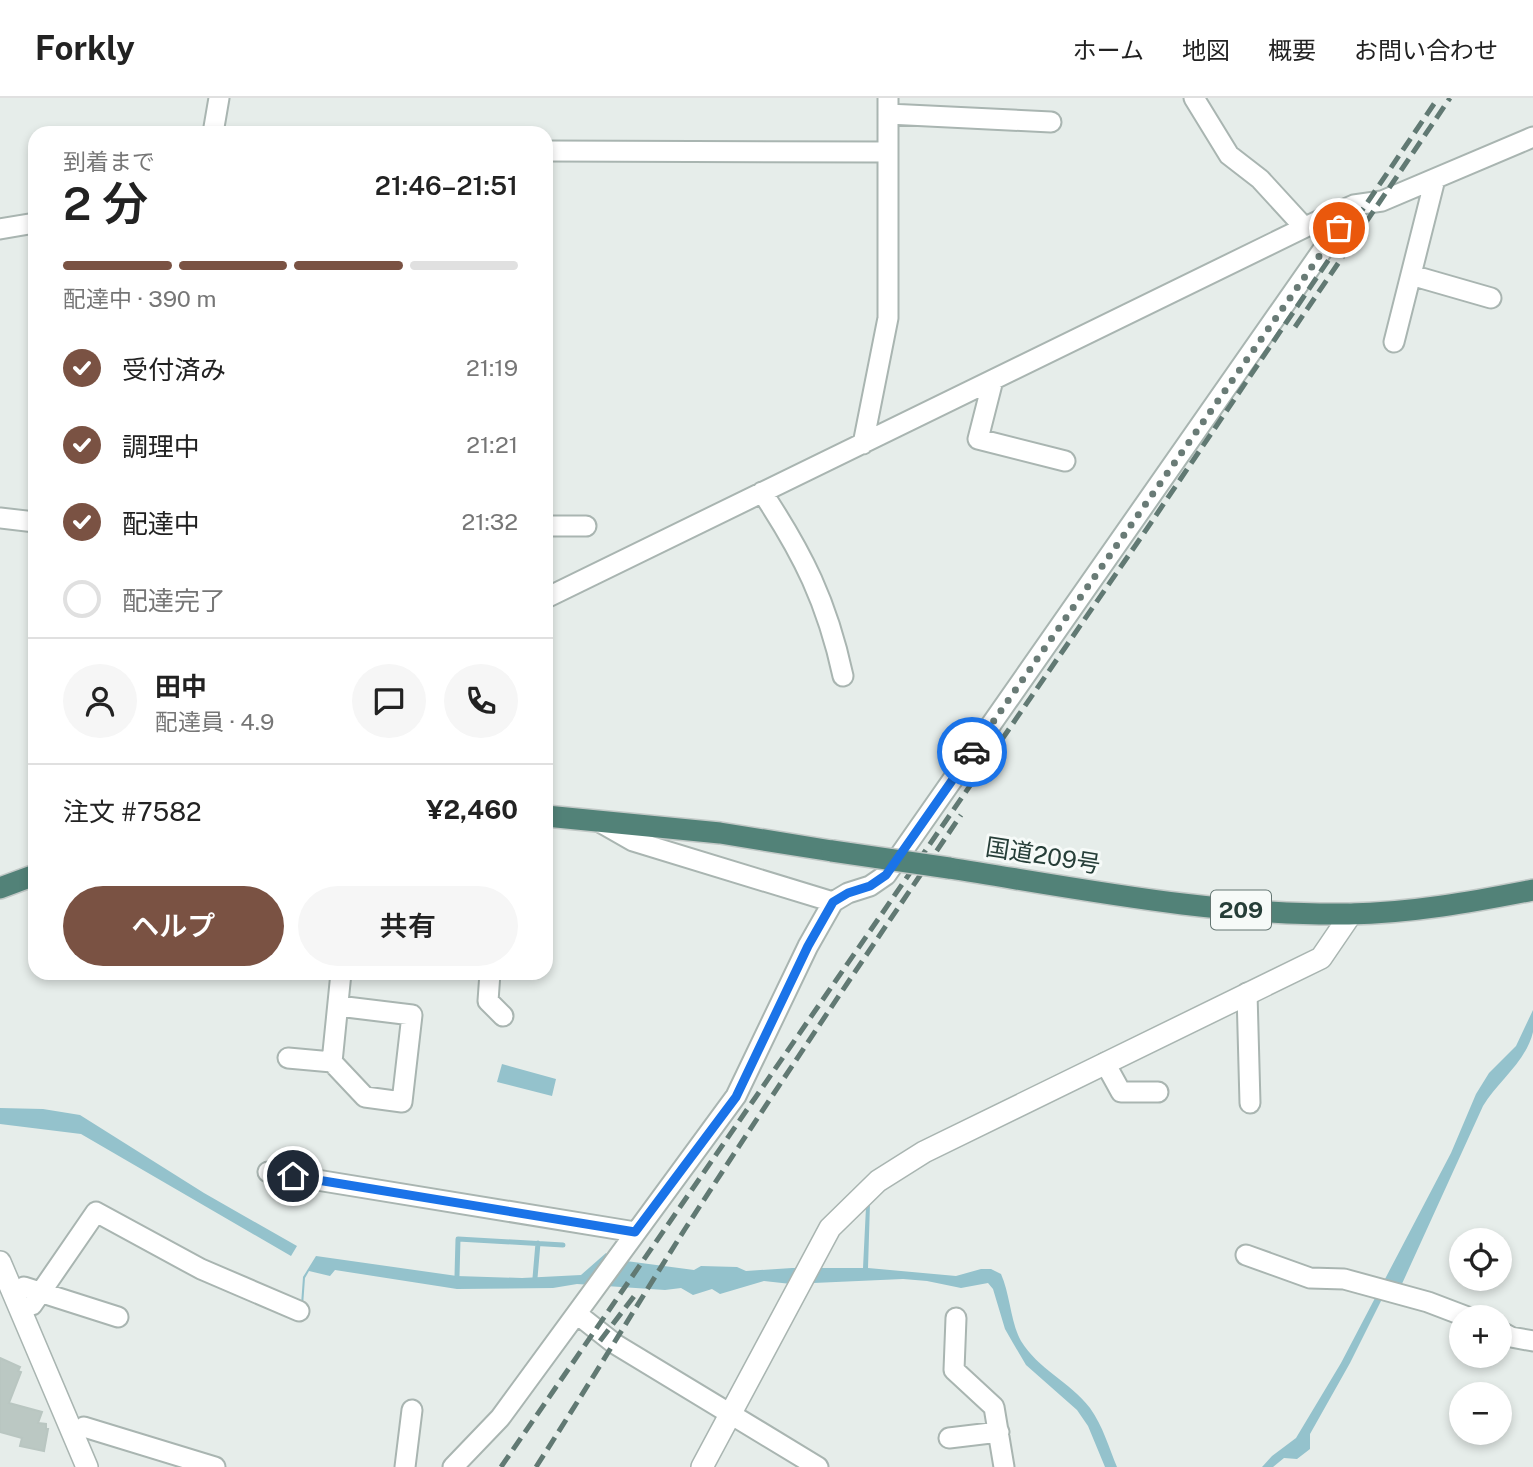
<!DOCTYPE html>
<html lang="ja">
<head>
<meta charset="utf-8">
<style>
	body { margin:0; font-family:"Public Sans","Noto Sans JP",sans-serif; background:#f6f6f6; color:#222; height:100vh; display:flex; flex-direction:column; font-size:26px; white-space:nowrap }
	* { box-sizing:border-box; margin:0 }
	p { font-size:23px; color:#767676 }
	.icon { flex:none; width:38px; height:38px; fill:none; stroke:currentColor; stroke-width:2; stroke-linecap:round; stroke-linejoin:round }
	.map { position:relative; flex:1; overflow:hidden }
	.drawer { position:absolute; left:28px; top:28px; width:525px; height:854px; display:flex; flex-direction:column; background:#fff; border-radius:21px; box-shadow:0 4px 10px #0003 }
	.drawer>* { flex:none }
	.buttons { position:absolute; left:1449px; top:1130px; display:grid; gap:14px }
	.buttons a { display:grid; place-items:center; width:63px; height:63px; border-radius:50%; background:#fff; box-shadow:0 4px 10px #0003; font-size:35px }
	.pin { position:absolute; display:grid; place-items:center; width:60px; height:60px; color:#fff; margin:-30px; border:4px solid #fff; border-radius:50%; box-shadow:0 2px 7px #0007 }
	.courier { position:absolute; display:grid; place-items:center; width:70px; height:70px; margin:-35px; border:5px solid #1a73e8; border-radius:50%; background:#fff; color:#222; box-shadow:0 2px 9px #0007 }
	.overview em { font-style:normal; font-weight:600 }
	.overview div { display:flex; flex-direction:column-reverse }
	.overview { display:flex; align-items:center; justify-content:space-between; height:119px; padding:0 35px }
	h1 { font-size:46px; font-weight:600; line-height:52px }
	.bar { display:grid; grid-template-columns:repeat(4,1fr); gap:10px 7px; align-content:center; height:84px; padding:0 35px }
	.bar i { height:9px; border-radius:5px; background:#e0e0e0 }
	.bar .current { background:#7a5243 }
	.bar p { grid-column:span 4 }
	.line { display:flex; align-items:center; gap:18px; padding:0 35px; border-top:2px solid #e0e0e0 }
	.line div { flex:1 }
	.round { display:grid; place-items:center; flex:none; width:74px; height:74px; border-radius:37px; background:#f6f6f6 }
	ol { padding:0 35px; list-style:none }
	li { display:flex; align-items:center; gap:21px; height:77px }
	li p { margin-inline-start:auto }
	li .icon { padding:7px; border-radius:50%; background:#7a5243; color:#fff; stroke-width:4 }
	li:last-child { color:#767676 }
	li i { width:38px; height:38px; border:4px solid #e0e0e0; border-radius:50% }
	.primary-button { display:flex; gap:14px; margin-top:auto; padding:14px 35px }
	.primary-button a { flex:1; height:80px; border-radius:42px; background:#7a5243; color:#fff; font-size:28px; font-weight:600; line-height:80px; text-align:center }
	.primary-button a+a { background:#f6f6f6; color:#222 }
	header { display:flex; align-items:center; gap:42px; box-sizing:border-box; height:98px; padding:0 35px; background:#fff; border-bottom:2px solid #e0e0e0 }
	header strong { font-size:33px }
	nav { display:flex; gap:38px; margin-inline-start:auto; font-size:24px }
	.map>svg:first-child { display:block }
	.water { fill:#94c2cc }
	.lines { fill:none; stroke-linecap:round; stroke-linejoin:round }
	.stream { stroke:#94c2cc; stroke-width:5 }
	.building { fill:#bbc8c3; stroke:#b9c6c1; stroke-width:2 }
	.minor-casing { stroke:#a9b5b1; stroke-width:23 }
	.tertiary-casing { stroke:#a9b5b1; stroke-width:24 }
	.trunk-casing { stroke:#c2c9c7; stroke-width:24 }
	.minor { stroke:#fff; stroke-width:19 }
	.tertiary { stroke:#fff; stroke-width:21 }
	.trunk { stroke:#528278; stroke-width:21 }
	.rail { stroke:#617973; stroke-width:5; stroke-dasharray:14 7; stroke-linecap:butt }
	.trunk-bridge-casing { stroke:#c2c9c7; stroke-width:24; stroke-linecap:butt }
	.trunk-bridge { stroke:#528278; stroke-width:21 }
	.done { stroke:#697b76; stroke-width:7; stroke-dasharray:0 12.6 }
	.route { stroke:#1a73e8; stroke-width:9 }
	.labels { text-anchor:middle; stroke-width:6; stroke-linejoin:round; paint-order:stroke }
	.shield { fill:#f6faf8; stroke:#647672; stroke-width:2 }
	.shield-label { font-size:23px; font-weight:bold; fill:#263e38 }
	.street-label { font-size:24px; fill:#263e38; stroke:#f6faf8 }
</style>
</head>
<body>
<header>
<strong>Forkly</strong>
<nav><a>ホーム</a><a>地図</a><a>概要</a><a>お問い合わせ</a></nav>
</header>
<div class="map">
<svg width="1533" height="1369" viewBox="0 0 1533 1369">
	<rect width="100%" height="100%" fill="#e6edea"/>
	<path class="water" d="M1533,912C1533,919 1533,928 1533,934C1526,964 1498,983 1483,1008L1401,1188L1388,1189L1350,1265L1310,1336V1351L1297,1361L1284,1360L1273,1369H1262L1272,1358L1296,1340L1341,1265L1451,1055L1476,996L1489,975L1516,948Z
		M502,966L556,981L552,998L497,984Z
		M0,1010L43,1011L80,1017L204,1095L297,1148L291,1158L81,1036L0,1026Z
		M870,1105L868,1170L956,1178L981,1171H991L1001,1176C1010,1196 1011,1226 1021,1243C1038,1271 1070,1284 1090,1310C1103,1328 1109,1350 1117,1369H1105L1088,1328L1077,1312L1026,1267L1013,1245L1005,1231L993,1191L988,1185L961,1190L927,1183L903,1181L791,1186L764,1183L720,1196L712,1191L693,1197L681,1190L665,1192L577,1186L553,1190L457,1191L335,1172L330,1178L309,1173L305,1180L303,1208L301,1207L303,1179L316,1158L457,1178L522,1180L581,1177L606,1155L611,1161L694,1172L701,1168L737,1169L746,1173L792,1170H863L866,1109Z"/>
	<g class="lines">
		<path class="stream" d="M457,1178L458,1141L563,1147
			M535,1180L538,1145"/>
	</g>
	<path class="building" d="M0,1260L20,1269L18,1273L21,1274L9,1305L42,1314L38,1325L46,1326V1331H48L44,1353L20,1348L22,1340L0,1334Z"/>
	<g class="lines">
		<defs>
			<path id="minor" d="M1194,0L1229,57L1260,81L1304,129
				M888,16L1051,24
				M213,35L219,0
				M546,53L888,54
				M0,131L35,125
				M1411,177L1491,200
				M1394,244L1435,81
				M993,282L978,341L1065,363
				M863,346L888,220V0
				M762,394C803,456 827,504 843,578
				M0,420L35,424
				M546,428H586
				M546,500L1320,122L1354,107L1382,103L1533,39
				M598,723L633,743L833,804
				M490,875L488,903L503,918
				M1247,895L1250,1005
				M288,960L332,964L341,875
				M332,964L365,999L402,1004L412,917L338,908
				M1105,965L1121,994H1158
				M268,1074L635,1134
				M1246,1157L1310,1180L1344,1181L1428,1204L1470,1220
				M24,1189L118,1219
				M32,1207L96,1114L201,1171L299,1213
				M577,1216L615,1246L818,1369
				M956,1220L954,1272L994,1309L1004,1369
				M1500,1233L1511,1239L1533,1243
				M84,1329L215,1369
				M949,1340L999,1334
				M405,1369L412,1312
				M453,1369L500,1320L736,998L808,848L833,804L848,795L870,788L886,777L1354,107"/>
			<path id="tertiary" d="M0,1164L87,1369
				M702,1369L830,1130L878,1083L924,1054L1321,860L1351,816"/>
			<path id="trunk" d="M546,718L720,735L832,753
				M949,770C1082,791 1215,818 1349,816C1411,815 1472,804 1533,792
				M0,790L35,777"/>
		</defs>
		<use href="#minor" class="minor-casing"/>
		<use href="#tertiary" class="tertiary-casing"/>
		<use href="#trunk" class="trunk-casing"/>
		<use href="#minor" class="minor"/>
		<use href="#tertiary" class="tertiary"/>
		<use href="#trunk" class="trunk"/>
		<path class="rail" d="M1295,229L1450,0
			M600,1243L638,1193
			M501,1369L1144,435L1438,0
			M536,1369C587,1290 635,1210 685,1131C775,992 868,854 961,717"/>
		<defs>
			<path id="trunk-bridge" d="M832,753L949,770"/>
		</defs>
		<use href="#trunk-bridge" class="trunk-bridge-casing"/>
		<use href="#trunk-bridge" class="trunk-bridge"/>
	</g>
	<g class="lines">
		<path class="done" d="M972,654L1339,130"/>
		<path class="route" d="M293,1078L635,1134L736,999L808,848L833,804L848,795L870,788L886,777L972,654"/>
	</g>
	<g class="labels">
		<rect class="shield" x="1211" y="792.5" width="60" height="39" rx="5"/>
		<g class="shield-label">
			<text x="1241" y="820">209</text>
		</g>
		<g class="street-label">
			<text transform="translate(1043 758) rotate(9)" y="8">国道209号</text>
		</g>
	</g>
</svg>
<div class="buttons">
<a><svg class="icon" aria-label="locate" viewBox="0 0 24 24"><circle cx="12" cy="12" r="6"/><path d="M12 2v4M12 18v4M2 12h4M18 12h4"/></svg></a>
<a>+</a>
<a>−</a>
</div>
<div class="pin" style="left:1339px;top:130px;background:#ea580c"><svg class="icon" aria-label="bag" viewBox="0 0 24 24"><path d="M5 8h14l-1 12H6zM9 8a3 3 0 0 1 6 0"/></svg></div>
<div class="pin" style="left:293px;top:1078px;background:#1f2937"><svg class="icon" aria-label="home" viewBox="0 0 24 24"><path d="M3 11l9-7 9 7M6 9v11h12V9"/></svg></div>
<div class="courier" style="left:972px;top:654px"><svg class="icon" aria-label="car" viewBox="0 0 24 24"><path d="M5 17H2v-5l4-1 3-4h7l3 4 3 1v5h-3M9 17h6M6 11h13"/><circle cx="7" cy="17" r="2"/><circle cx="17" cy="17" r="2"/></svg></div>
<section class="drawer">
<div class="overview"><div><h1>2 分</h1><p>到着まで</p></div><em>21:46–21:51</em></div>
<div class="bar"><i class="current"></i><i class="current"></i><i class="current"></i><i></i><p>配達中 · 390 m</p></div>
<ol>
<li><svg class="icon" aria-label="check" viewBox="0 0 24 24"><path d="M5 12l5 5 9-10"/></svg>受付済み<p>21:19</p></li>
<li><svg class="icon" aria-label="check" viewBox="0 0 24 24"><path d="M5 12l5 5 9-10"/></svg>調理中<p>21:21</p></li>
<li><svg class="icon" aria-label="check" viewBox="0 0 24 24"><path d="M5 12l5 5 9-10"/></svg>配達中<p>21:32</p></li>
<li><i></i>配達完了</li>
</ol>
<div class="line" style="height:126px"><a class="round"><svg class="icon" aria-label="person" viewBox="0 0 24 24"><circle cx="12" cy="8" r="4"/><path d="M4 21q1-7 8-7t8 7"/></svg></a><div><b>田中</b><p>配達員 · 4.9</p></div><a class="round"><svg class="icon" aria-label="chat" viewBox="0 0 24 24"><path d="M4 5h16v11H9l-5 4z"/></svg></a><a class="round"><svg class="icon" aria-label="phone" viewBox="0 0 24 24"><path d="M5 4h4l2 5-3 2q2 4 5 5l2-3 5 2v4C11 20 4 13 5 4z"/></svg></a></div>
<div class="line" style="height:91px"><div>注文 #7582</div><b>¥2,460</b></div>
<div class="primary-button"><a>ヘルプ</a><a>共有</a></div>
</section>
</div>
</body>
</html>
